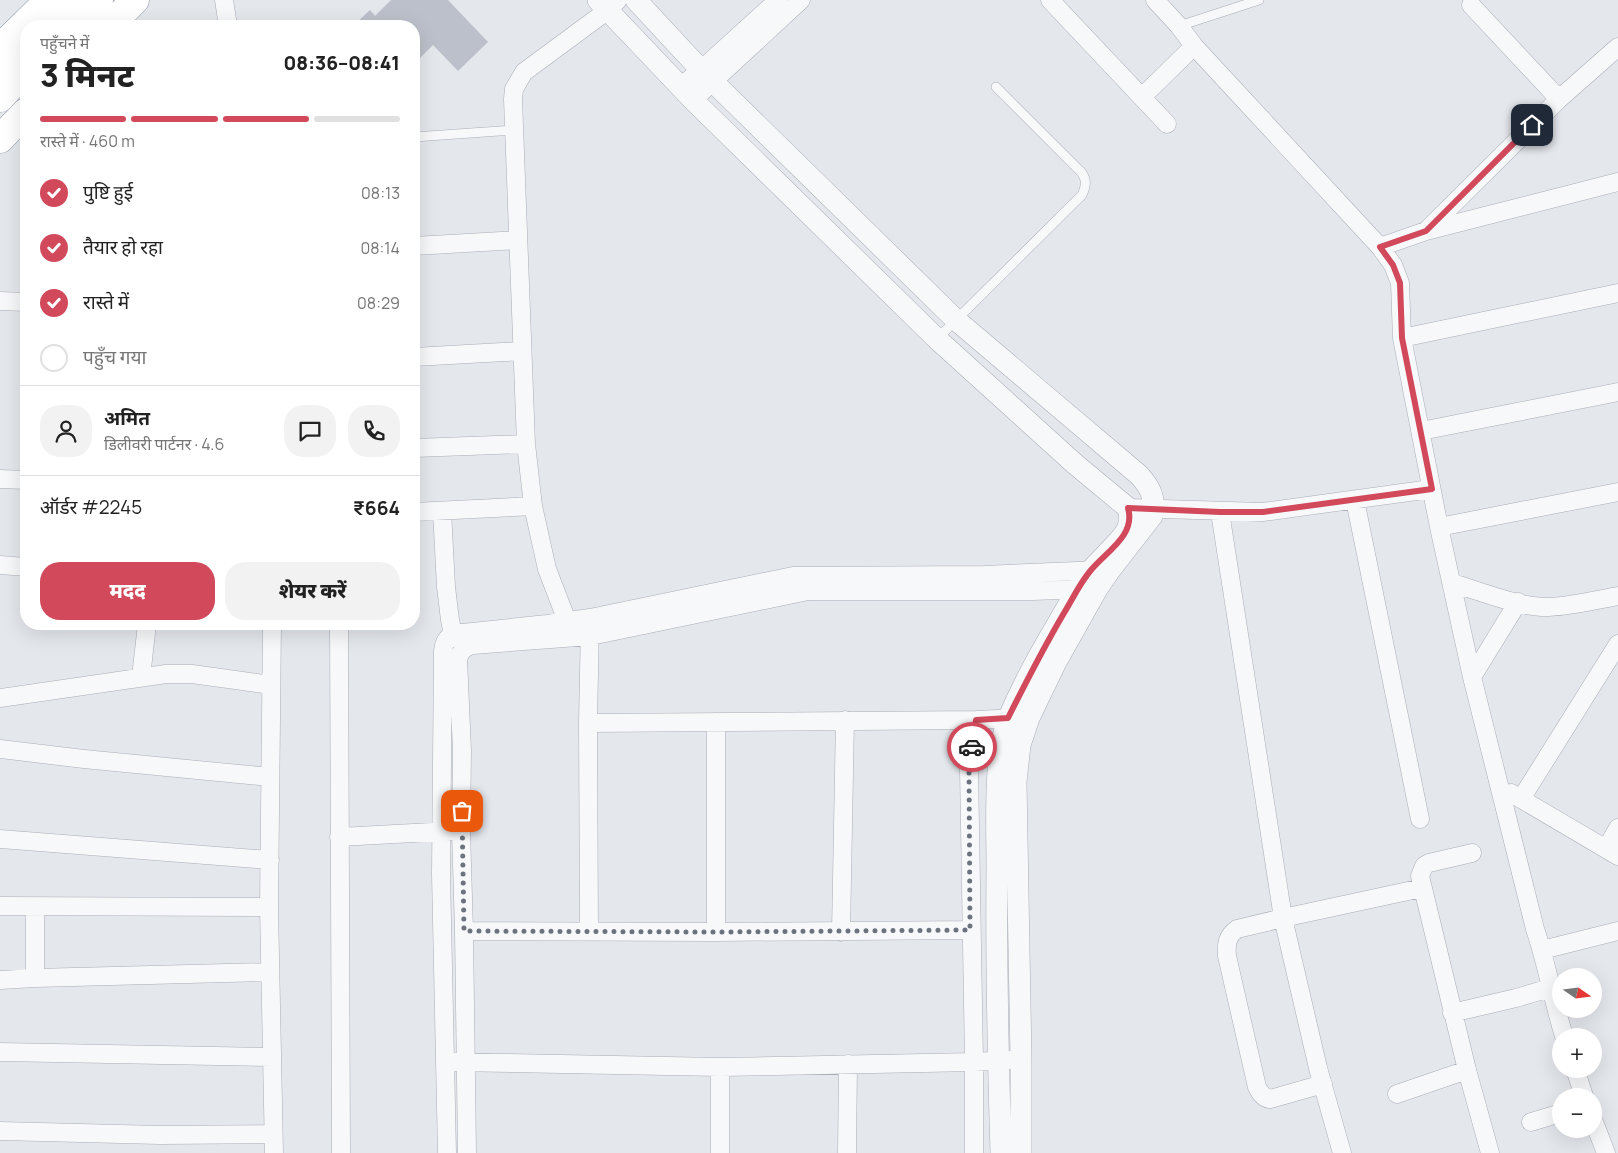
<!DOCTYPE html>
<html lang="hi">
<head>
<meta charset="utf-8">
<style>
	body { margin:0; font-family:Manrope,"Noto Sans Devanagari",sans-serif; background:#f2f2f2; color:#222; height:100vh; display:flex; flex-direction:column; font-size:19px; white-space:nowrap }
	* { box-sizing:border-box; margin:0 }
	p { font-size:16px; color:#767676 }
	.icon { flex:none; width:28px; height:28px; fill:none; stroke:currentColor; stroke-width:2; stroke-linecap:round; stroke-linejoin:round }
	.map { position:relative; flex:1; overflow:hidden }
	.sheet { position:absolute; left:20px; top:20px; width:400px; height:610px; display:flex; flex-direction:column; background:#fff; border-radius:20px; box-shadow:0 5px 20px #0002 }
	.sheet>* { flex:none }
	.needle { width:32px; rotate:104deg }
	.controls { position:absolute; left:1552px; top:968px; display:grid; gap:10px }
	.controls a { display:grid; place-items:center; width:50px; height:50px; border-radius:50%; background:#fff; box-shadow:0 5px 20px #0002; font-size:25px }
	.pin { position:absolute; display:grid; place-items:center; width:42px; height:42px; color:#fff; margin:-21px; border-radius:10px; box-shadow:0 2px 8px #0006 }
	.courier { position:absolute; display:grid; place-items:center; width:50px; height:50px; margin:-25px; border:4px solid #d1495b; border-radius:50%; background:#fff; color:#222; box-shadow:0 1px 6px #0007 }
	.overview em { font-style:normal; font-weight:800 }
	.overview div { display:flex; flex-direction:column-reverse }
	.overview { display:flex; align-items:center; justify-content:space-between; height:85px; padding:0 20px }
	h1 { font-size:32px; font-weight:800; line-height:38px }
	.bar { display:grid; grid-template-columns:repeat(4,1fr); gap:8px 5px; align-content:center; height:60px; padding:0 20px }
	.bar i { height:6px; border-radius:4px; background:#e0e0e0 }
	.bar .on { background:#d1495b }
	.bar p { grid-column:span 4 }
	.line { display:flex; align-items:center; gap:12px; padding:0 20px; border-top:1px solid #e0e0e0 }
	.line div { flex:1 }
	.round { display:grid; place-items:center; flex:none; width:52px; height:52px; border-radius:20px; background:#f2f2f2 }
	ol { padding:0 20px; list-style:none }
	li { display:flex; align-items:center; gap:15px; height:55px }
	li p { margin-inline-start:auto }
	li .icon { padding:5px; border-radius:50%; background:#d1495b; color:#fff; stroke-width:4 }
	li:last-child { color:#767676 }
	li i { width:28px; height:28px; border:2px solid #e0e0e0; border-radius:50% }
	.primary-button { display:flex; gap:10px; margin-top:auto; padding:10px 20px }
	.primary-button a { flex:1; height:58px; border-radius:20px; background:#d1495b; color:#fff; font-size:20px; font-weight:800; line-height:58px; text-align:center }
	.primary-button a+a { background:#f2f2f2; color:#222 }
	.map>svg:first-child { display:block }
	.building { fill:#bbc0ca }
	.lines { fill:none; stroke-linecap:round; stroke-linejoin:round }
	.service-casing { stroke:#a9aeb7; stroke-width:10 }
	.minor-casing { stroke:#a9aeb7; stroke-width:19 }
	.tertiary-casing { stroke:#a9aeb7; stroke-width:22 }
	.primary-casing { stroke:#a3abb8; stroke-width:29 }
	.trunk-casing { stroke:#8b94a3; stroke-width:29 }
	.service { stroke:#f7f8fa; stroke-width:9 }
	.minor { stroke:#f7f8fa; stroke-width:18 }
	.tertiary { stroke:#f7f8fa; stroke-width:21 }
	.primary { stroke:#fff; stroke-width:28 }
	.trunk { stroke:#fff; stroke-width:28 }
	.done { stroke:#6c737f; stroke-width:5; stroke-dasharray:0 9 }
	.route { stroke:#d1495b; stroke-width:6 }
</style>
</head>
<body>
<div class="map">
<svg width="1618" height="1153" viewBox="0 0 1618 1153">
	<rect width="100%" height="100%" fill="#e4e7ec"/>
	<path class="building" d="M391,0H448L488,42L458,71L433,45L414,64V26H353L370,10L375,16Z"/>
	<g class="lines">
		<defs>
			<path id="service" d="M1179,26L1259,0
				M414,137L514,130
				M937,339L1082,195C1086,186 1087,181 1082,173L996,87"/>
			<path id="minor" d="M224,0L228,26
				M1050,0L1167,124
				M1155,0L1179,26L1194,46L1380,247L1393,265L1400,283L1402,338L1439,527L1472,677L1535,929C1547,964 1553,1001 1564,1036
				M1471,5L1559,99
				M680,87L701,70L778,0
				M1142,97L1194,46
				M693,100L801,0
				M1426,231L1559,99L1618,47
				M414,246L517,240
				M1380,247L1426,231L1618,182
				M0,301L26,302
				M1402,338L1618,293
				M414,357L521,351
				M1421,431L1618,392
				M414,448L526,444
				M0,479L26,480
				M1355,500L1420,819
				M1128,508L1263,512L1431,489
				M442,511L446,587L450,620L453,634L461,641
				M414,512L533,506
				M1220,512L1283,918L1318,1068L1342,1153
				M1439,527L1618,492
				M0,565L26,567
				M1452,583C1480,591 1520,608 1549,607C1572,606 1596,600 1618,596
				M567,621L547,569L533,506L526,444L513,99L514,89L524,72L608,10L618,0
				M272,624L269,907L274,1153
				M339,624L341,1153
				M141,677L147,624
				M1472,677L1518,602
				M0,698L166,674H192L271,685
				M588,723L976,720L1021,718
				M0,749L84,759L270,777
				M1511,793L1618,856
				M1521,799L1618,644
				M339,837L451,831
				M0,839L270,860
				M1606,849L1618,828
				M1472,853L1429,863L1424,866L1420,876L1467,1070L1490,1153
				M0,906L269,907
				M35,907V978L270,972
				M464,931L716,932L970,930
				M589,931L588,723L590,624
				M716,932V722
				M841,932L845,720
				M1542,950L1618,931
				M0,980L35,978
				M1452,1013L1516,998L1550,988
				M0,1052L271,1057
				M454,1062L720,1067L974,1062L1010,1060
				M720,1067V1153
				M1575,1069L1584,1096
				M1323,1084L1270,1099C1263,1098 1260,1093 1257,1087L1227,956C1226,944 1227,936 1237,929L1283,918L1422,888
				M1397,1094L1467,1070
				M1531,1122L1561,1113
				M1594,1122L1606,1153
				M0,1131L160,1135L273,1134
				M447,1153L441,874L443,651C444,643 446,638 453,634L547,624L590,618L793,576L984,575L1101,570
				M467,1153L464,931L461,831L462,751L458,659C461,650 465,647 473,645L591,636L808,591H1032L1089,589
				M847,1153L848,1064
				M974,1153V1062L969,768L976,720"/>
			<path id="tertiary" d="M598,0L693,100L937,339L1075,464L1128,508C1134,529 1121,538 1108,552C1102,559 1095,565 1090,572C1078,587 1068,606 1058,623C1040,653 1023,684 1009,717C993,756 997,823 997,866C996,962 998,1057 1001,1153
				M636,0L701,70L956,320L1139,475C1151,488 1156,499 1152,516L1110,570L1097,589L1056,662L1029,718L1020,745L1016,782L1021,1059V1153"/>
			<path id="primary" d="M0,98L12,85"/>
			<path id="trunk" d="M48,26L75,0
				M72,26L99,0
				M109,26L135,0
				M0,48L49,0
				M0,73L26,47
				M0,139L26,112"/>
		</defs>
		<use href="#service" class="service-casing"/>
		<use href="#minor" class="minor-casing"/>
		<use href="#tertiary" class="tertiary-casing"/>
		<use href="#primary" class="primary-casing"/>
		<use href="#trunk" class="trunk-casing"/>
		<use href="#service" class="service"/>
		<use href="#minor" class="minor"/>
		<use href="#tertiary" class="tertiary"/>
		<use href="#primary" class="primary"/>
		<use href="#trunk" class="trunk"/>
	</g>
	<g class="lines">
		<path class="done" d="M462,811L464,931L716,932L970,930L969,768L972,747"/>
		<path class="route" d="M972,747L976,720L1008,718C1026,682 1044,647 1064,613C1073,598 1080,583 1091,570C1107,551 1136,535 1128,508L1220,512H1263L1432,489L1402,338L1400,283L1393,265L1380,247L1426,231L1532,125"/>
	</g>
</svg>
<div class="controls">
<a><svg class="needle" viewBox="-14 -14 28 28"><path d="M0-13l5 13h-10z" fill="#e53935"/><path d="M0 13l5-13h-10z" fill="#767676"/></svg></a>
<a>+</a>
<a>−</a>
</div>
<div class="pin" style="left:462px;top:811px;background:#ea580c"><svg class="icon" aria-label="bag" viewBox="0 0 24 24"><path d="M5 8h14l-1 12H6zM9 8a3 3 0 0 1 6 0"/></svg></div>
<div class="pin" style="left:1532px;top:125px;background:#1f2937"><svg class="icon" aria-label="home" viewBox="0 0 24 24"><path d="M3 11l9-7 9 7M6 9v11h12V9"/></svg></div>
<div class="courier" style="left:972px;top:747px"><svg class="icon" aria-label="car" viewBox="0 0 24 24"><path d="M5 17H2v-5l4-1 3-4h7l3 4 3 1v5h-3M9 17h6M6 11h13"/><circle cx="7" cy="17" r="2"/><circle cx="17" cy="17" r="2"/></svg></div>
<section class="sheet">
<div class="overview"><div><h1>3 मिनट</h1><p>पहुँचने में</p></div><em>08:36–08:41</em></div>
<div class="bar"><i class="on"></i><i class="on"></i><i class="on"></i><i></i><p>रास्ते में · 460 m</p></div>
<ol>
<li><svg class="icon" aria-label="check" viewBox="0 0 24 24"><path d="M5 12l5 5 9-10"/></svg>पुष्टि हुई<p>08:13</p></li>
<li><svg class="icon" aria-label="check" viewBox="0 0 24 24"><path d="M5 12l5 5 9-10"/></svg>तैयार हो रहा<p>08:14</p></li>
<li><svg class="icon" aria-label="check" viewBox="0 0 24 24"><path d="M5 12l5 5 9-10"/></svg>रास्ते में<p>08:29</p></li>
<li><i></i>पहुँच गया</li>
</ol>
<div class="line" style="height:90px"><a class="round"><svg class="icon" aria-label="person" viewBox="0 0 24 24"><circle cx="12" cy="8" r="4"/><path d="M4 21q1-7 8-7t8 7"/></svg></a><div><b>अमित</b><p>डिलीवरी पार्टनर · 4.6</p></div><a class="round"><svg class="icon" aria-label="chat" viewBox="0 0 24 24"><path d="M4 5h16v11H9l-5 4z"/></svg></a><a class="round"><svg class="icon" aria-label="phone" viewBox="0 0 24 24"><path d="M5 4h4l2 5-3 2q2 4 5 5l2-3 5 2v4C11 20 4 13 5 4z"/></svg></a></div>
<div class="line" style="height:65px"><div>ऑर्डर #2245</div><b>₹664</b></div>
<div class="primary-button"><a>मदद</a><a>शेयर करें</a></div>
</section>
</div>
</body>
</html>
